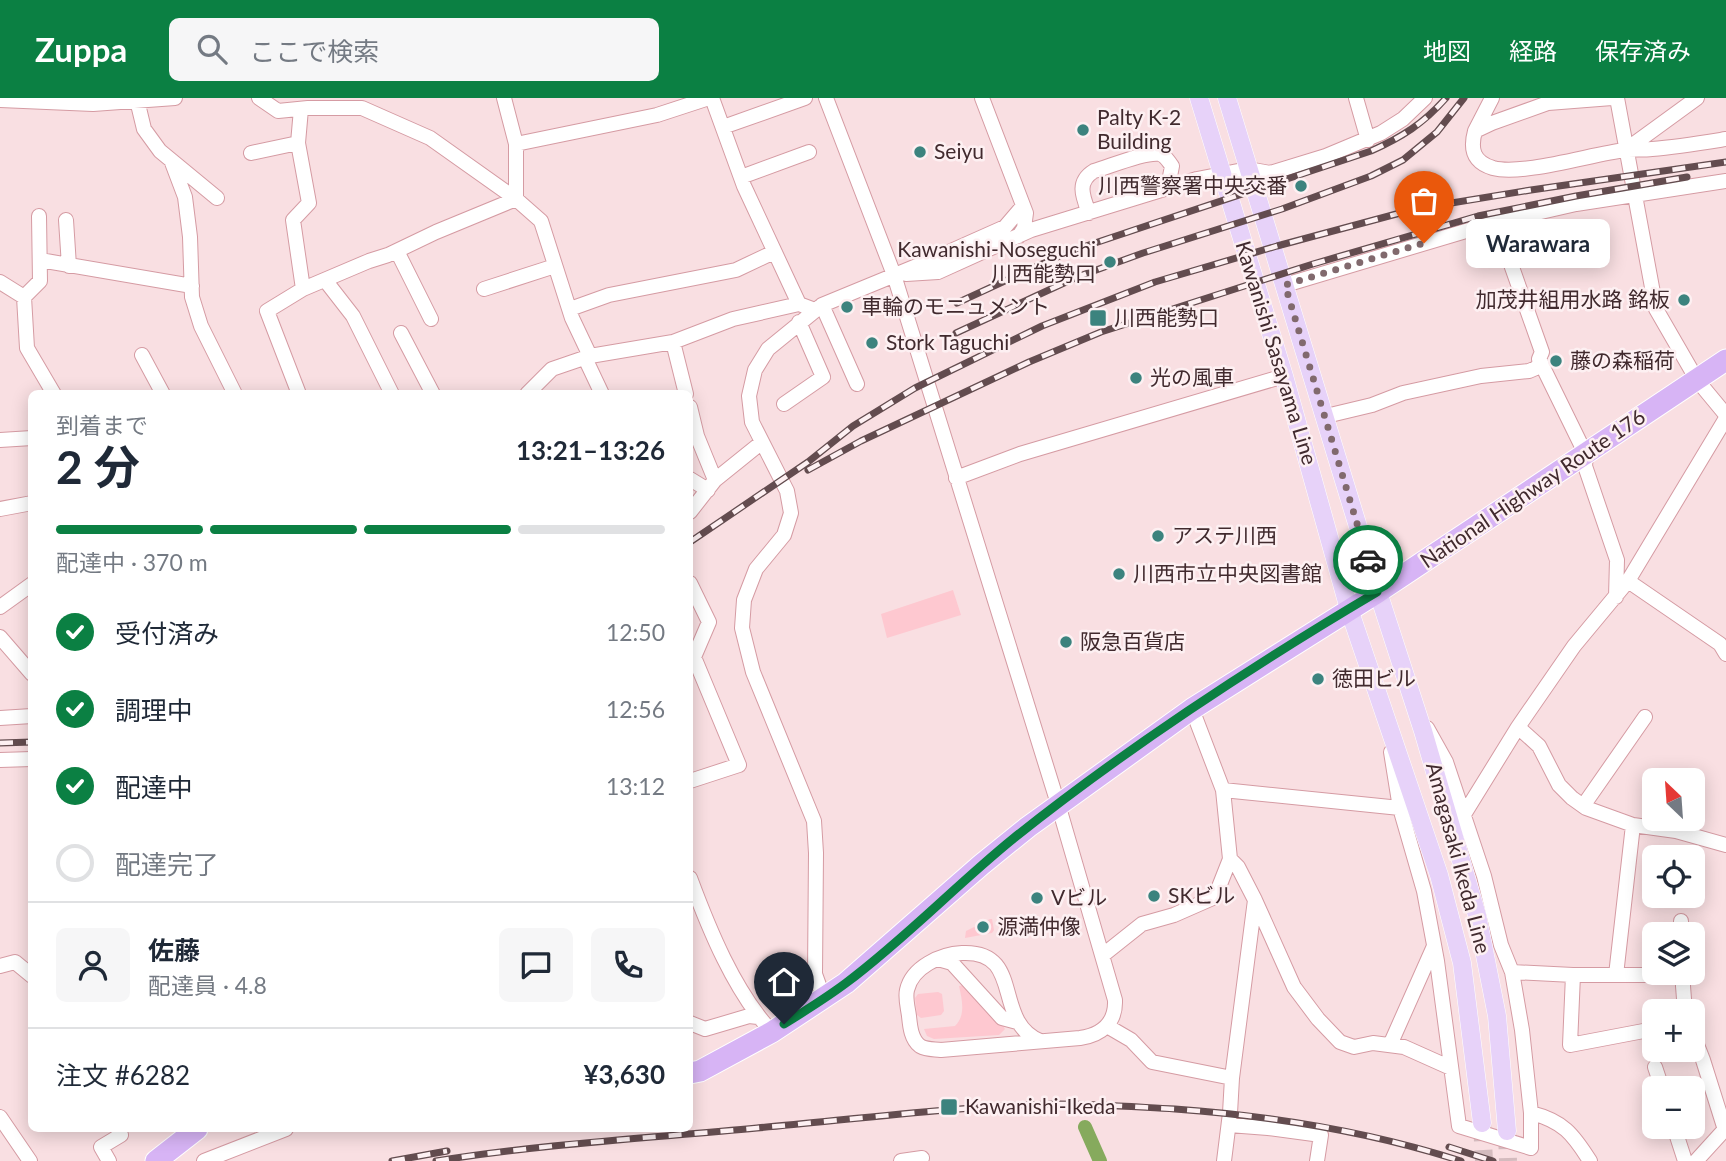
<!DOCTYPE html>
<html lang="ja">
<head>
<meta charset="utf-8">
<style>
	body { margin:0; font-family:Lato,"Noto Sans JP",sans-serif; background:#f6f6f7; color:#1f2937; height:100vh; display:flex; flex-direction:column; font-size:26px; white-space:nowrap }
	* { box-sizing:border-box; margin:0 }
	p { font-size:23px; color:#747a83 }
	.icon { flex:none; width:38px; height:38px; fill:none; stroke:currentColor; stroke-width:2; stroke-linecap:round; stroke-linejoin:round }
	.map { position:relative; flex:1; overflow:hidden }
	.details { position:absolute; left:28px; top:292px; width:665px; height:742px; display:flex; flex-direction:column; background:#fff; border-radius:10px; box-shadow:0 4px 18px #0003 }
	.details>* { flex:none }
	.needle { width:46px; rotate:335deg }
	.tools { position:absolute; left:1642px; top:670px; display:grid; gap:14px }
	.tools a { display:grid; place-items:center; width:63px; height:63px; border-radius:10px; background:#fff; box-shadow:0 4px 18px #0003; font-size:35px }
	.pin { position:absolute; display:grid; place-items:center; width:60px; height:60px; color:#fff; margin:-72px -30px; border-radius:50% 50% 50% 0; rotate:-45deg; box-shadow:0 0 7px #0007 }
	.pin .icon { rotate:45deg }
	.courier { position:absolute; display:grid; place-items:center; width:70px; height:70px; margin:-35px; border:5px solid #0b8043; border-radius:50%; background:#fff; color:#222; box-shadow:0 2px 9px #0007 }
	.bubble { position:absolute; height:49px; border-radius:10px; background:#fff; box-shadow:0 4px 18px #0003; font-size:23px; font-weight:700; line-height:49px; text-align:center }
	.overview em { font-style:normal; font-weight:700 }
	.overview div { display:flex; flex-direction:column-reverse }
	.overview { display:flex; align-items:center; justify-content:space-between; height:119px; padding:0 28px }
	h1 { font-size:46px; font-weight:700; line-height:52px }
	.bar { display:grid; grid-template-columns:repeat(4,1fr); gap:10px 7px; align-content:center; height:84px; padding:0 28px }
	.bar i { height:9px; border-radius:5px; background:#e0e1e3 }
	.bar .on { background:#0b8043 }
	.bar p { grid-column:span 4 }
	.line { display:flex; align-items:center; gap:18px; padding:0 28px; border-top:2px solid #e0e1e3 }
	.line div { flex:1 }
	.round { display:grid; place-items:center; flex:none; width:74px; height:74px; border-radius:10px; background:#f6f6f7 }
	ol { padding:0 28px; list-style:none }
	li { display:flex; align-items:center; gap:21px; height:77px }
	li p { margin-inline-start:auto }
	li .icon { padding:7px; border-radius:50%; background:#0b8043; color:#fff; stroke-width:4 }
	li:last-child { color:#747a83 }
	li i { width:38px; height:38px; border:4px solid #e0e1e3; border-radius:50% }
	header { display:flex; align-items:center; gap:42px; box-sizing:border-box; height:98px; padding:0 35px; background:#0b8043; color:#fff }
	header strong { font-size:33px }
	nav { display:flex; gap:38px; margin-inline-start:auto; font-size:24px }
	.search { width:490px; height:63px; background:#f6f6f7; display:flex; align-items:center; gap:18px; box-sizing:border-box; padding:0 24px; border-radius:10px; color:#747a83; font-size:26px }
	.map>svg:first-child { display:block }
	.green { fill:#fec8d0 }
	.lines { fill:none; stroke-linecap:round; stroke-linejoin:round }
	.canal { stroke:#86aa5d; stroke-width:14 }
	.major-tunnel { stroke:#d4bbbe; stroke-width:18; stroke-dasharray:18 9; stroke-linecap:butt }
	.minor-casing { stroke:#d59ba3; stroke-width:16 }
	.major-casing { stroke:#fff; stroke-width:19 }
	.highway-casing { stroke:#fff; stroke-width:23 }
	.minor { stroke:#fff; stroke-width:14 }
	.major { stroke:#e7d2f9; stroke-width:18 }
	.highway { stroke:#d7b4f5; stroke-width:21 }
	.rail-casing { stroke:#634c4f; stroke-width:7 }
	.rail { stroke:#fdf0f2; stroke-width:4.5; stroke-dasharray:13; stroke-linecap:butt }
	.done { stroke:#81696d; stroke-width:7; stroke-dasharray:0 12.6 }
	.route { stroke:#0b8043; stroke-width:9 }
	.poi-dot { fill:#3c837e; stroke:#fdf0f2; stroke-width:2.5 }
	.labels { text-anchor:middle; stroke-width:5; stroke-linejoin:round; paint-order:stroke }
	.poi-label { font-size:21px; fill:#412a2e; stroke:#fdf0f2; text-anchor:start }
	.street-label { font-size:21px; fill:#412a2e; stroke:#fdf0f2 }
</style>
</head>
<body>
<header>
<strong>Zuppa</strong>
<div class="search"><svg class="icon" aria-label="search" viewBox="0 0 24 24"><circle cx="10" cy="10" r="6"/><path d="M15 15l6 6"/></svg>ここで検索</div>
<nav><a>地図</a><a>経路</a><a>保存済み</a></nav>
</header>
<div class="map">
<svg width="1726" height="1063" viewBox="0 0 1726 1063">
	<rect width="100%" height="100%" fill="#f9dfe2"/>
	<path class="green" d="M953,492L961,517L887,540L881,516Z
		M990,821H992L994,832L992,835L965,840L966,833Z
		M964,887L984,912L1002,926L1005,931L999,937L934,941L927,938L924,931L955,928C966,917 962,902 959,888Z
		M938,894L942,896L944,913L941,917L921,920L917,917L915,900L918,896Z"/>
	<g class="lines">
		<path class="canal" d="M1085,1029L1100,1063"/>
		<path class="major-tunnel" d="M1482,1025L1484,1063
			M1507,1033L1508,1063"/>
		<defs>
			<path id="minor" d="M259,0L278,13L308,10H362L430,40L516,101L541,123L572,220L590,258
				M504,0L516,46
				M712,0L744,88L799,206
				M826,0L894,177L1058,706L1115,902C1116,925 1101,937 1080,940L941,952C934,951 927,952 920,948C911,941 910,928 909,918C908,910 905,900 907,892C912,869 941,856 962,855C1025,852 992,923 1040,943
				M982,0L1026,115L1024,130L1019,138
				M1356,0L1368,42
				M1612,0L1548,5L1492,25L1475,33C1470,51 1473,64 1493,70C1522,78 1592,56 1625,52C1634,51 1643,52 1652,51C1677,49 1701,45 1726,41
				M1617,0L1656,211L1697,282L1726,317
				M0,2L93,6L175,0
				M137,2L144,31L160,53L217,100
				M301,11L298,45L309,105L293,122L303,191
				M723,29L805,0
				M1475,33L1492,0
				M1627,51L1697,0
				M251,55L298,45
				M171,62L185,99L190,139L192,199L201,228L235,296
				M741,79L809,54
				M1089,115C1083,99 1076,84 1094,73C1109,69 1145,53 1160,56C1166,58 1168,63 1172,68L1168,89
				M66,122L69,168
				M1496,124L1542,254L1539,261L1586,357L1585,368L1617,462L1616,499
				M397,153L431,221
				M40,162L192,188
				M906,176L938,174L1031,132L1197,81L1248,71L1270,75L1326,58L1381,35L1403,21L1425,0
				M325,182L353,218L392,296
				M0,184L24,199L40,183L39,118
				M1285,187L1496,124L1576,106L1726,83
				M484,191L555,168
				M24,199L27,250L54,296
				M822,207L857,286
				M570,211L609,197L736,172L774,154
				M401,235L433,296
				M673,244L686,296
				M142,257L163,296
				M585,260L602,296
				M299,296L267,213L303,191L369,163L388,157L436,134L516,101V46L657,17L709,0
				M527,296L552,271L590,258L673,244L733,221L799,206L815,212
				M784,306L823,279L799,224
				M690,309L697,338L715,382
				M1326,318L1372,307L1403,295L1481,278L1529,273L1536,270L1541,264
				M0,342L32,340
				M956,380L1020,356L1284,278
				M690,381L708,392
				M0,411L32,405
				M690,414L715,382L761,345
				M1628,483L1720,546L1726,556
				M690,485L709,524L694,559L739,667L690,683
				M0,509L32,486
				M0,539L32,576
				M1192,611L1223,692L1400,710
				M0,620L32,618
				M1518,629L1539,648L1559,687L1572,700L1586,710L1633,727L1676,733L1726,747
				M1391,654L1400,710L1424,793L1437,863L1459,1028L1531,1050V1015L1522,932L1512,874L1501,847L1484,778L1446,664L1427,630
				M0,662L32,661
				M1583,708L1645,619
				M1463,718L1518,629L1574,548L1628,483L1726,320
				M690,780C709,831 734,893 772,934
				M1255,802L1294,889L1318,921L1340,944L1354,949L1373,945L1404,949L1451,970
				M1681,823V836
				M1103,857L1142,826L1174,817L1215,799L1230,761L1223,692
				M938,861L952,865L1002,920L1017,924
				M0,868L15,864L32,878
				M1512,874L1573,877H1682
				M1682,875L1685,914
				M1573,877L1570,947L1654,931
				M1616,877L1633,727
				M824,901L815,876L816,755L814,723L753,574L742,530L744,502L756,471L784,437L791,415L787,393L752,324L749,298L755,272L768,251L822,207L924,165L1005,129L1023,108
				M690,925L705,931L749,918L758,919
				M1107,928L1131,942L1152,964L1232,980L1255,802L1238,769L1230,761
				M1692,934L1703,962L1725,1032
				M1390,947L1434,848
				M1655,969L1662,990
				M1531,1015C1563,1023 1573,1036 1590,1063
				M0,1019L30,1063
				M1229,1027L1268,1030L1321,1037L1317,1063
				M1674,1029L1685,1063
				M109,1063L101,1049L121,1037L118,1031
				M204,1063L286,1031
				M901,1063L922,1060
				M1224,1063L1230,1015L1232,980
				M1696,1063L1726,1030"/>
			<path id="major" d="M1199,0L1284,278L1349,511L1439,777L1462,865L1482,1025
				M1227,0L1378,494L1423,633L1477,817L1497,918L1507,1033"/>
			<path id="highway" d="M690,975L700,973L772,934L846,885L981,767L1028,729L1192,611L1378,494L1726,262
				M156,1063L197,1031"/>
		</defs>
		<use href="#minor" class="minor-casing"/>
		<use href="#major" class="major-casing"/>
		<use href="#highway" class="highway-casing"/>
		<use href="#minor" class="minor"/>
		<use href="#major" class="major"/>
		<use href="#highway" class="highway"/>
		<defs>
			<path id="rail" d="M957,205L1068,154L1371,53C1402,39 1423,26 1446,0
				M956,235L1077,179L1143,155L1282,111L1371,78L1403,62L1437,34L1464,0
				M808,372L861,343L1029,264L1101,234L1313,166L1478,118L1576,98L1687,79
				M690,444L808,364L853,328L915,290L1042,228L1155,184L1277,148L1415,111L1531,92L1726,64
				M0,645L32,644
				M1449,1049L1493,1063
				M392,1063L447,1053
				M436,1063C542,1046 650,1040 757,1030C857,1021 958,1008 1058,1006C1097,1006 1136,1009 1175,1011C1273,1018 1367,1033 1461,1063"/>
		</defs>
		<use href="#rail" class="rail-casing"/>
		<use href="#rail" class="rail"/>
	</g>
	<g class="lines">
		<path class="done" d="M1368,462L1285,187L1424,145"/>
		<path class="route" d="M784,926C805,913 826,900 846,885C905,841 956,787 1014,740C1128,649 1252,568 1377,494L1368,462"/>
	</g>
	<g class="poi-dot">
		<circle cx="1083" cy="32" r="7"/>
		<circle cx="920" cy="54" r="7"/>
		<circle cx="1301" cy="88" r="7"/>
		<circle cx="1110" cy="164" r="7"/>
		<circle cx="1684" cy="202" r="7"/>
		<circle cx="847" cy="209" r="7"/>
		<rect x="1089" y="211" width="18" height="18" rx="3.5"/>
		<circle cx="872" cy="245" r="7"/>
		<circle cx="1556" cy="263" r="7"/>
		<circle cx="1136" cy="280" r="7"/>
		<circle cx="1158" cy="438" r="7"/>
		<circle cx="1119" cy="476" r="7"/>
		<circle cx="1066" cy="544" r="7"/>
		<circle cx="1318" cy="581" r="7"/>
		<circle cx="1154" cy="798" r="7"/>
		<circle cx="1037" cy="800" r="7"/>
		<circle cx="983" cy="829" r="7"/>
		<rect x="940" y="1000" width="18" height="18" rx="3.5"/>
	</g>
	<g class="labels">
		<g class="poi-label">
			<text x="1097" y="27">Palty K-2<tspan x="1097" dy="24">Building</tspan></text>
			<text x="934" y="61">Seiyu</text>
			<text x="1287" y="95" text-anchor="end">川西警察署中央交番</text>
			<text x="1096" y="159" text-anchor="end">Kawanishi-Noseguchi<tspan x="1096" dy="24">川西能勢口</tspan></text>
			<text x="1670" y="209" text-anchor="end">加茂井組用水路 銘板</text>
			<text x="861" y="216">車輪のモニュメント</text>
			<text x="1114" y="227">川西能勢口</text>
			<text x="886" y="252">Stork Taguchi</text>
			<text x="1570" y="270">藤の森稲荷</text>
			<text x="1150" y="287">光の風車</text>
			<text x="1172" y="445">アステ川西</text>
			<text x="1133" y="483">川西市立中央図書館</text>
			<text x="1080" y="551">阪急百貨店</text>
			<text x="1332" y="588">徳田ビル</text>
			<text x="1168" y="805">SKビル</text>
			<text x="1051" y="807">Vビル</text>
			<text x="997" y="836">源満仲像</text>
			<text x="965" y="1016">Kawanishi-Ikeda</text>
		</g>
		<g class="street-label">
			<text transform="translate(1276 255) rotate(73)" y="7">Kawanishi Sasayama Line</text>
			<text transform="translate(1533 391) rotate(-34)" y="7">National Highway Route 176</text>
			<text transform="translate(1458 760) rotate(75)" y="7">Amagasaki Ikeda Line</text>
		</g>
	</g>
</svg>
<div class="tools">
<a><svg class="needle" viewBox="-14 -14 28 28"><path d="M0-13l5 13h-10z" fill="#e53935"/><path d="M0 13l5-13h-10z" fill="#747a83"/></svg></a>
<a><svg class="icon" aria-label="locate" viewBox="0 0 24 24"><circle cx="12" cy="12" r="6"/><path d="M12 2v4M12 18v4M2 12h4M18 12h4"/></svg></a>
<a><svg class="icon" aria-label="layers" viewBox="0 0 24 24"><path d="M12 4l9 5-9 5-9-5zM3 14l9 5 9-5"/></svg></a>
<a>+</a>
<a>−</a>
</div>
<div class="pin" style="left:1424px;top:145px;background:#ea580c"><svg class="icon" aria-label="bag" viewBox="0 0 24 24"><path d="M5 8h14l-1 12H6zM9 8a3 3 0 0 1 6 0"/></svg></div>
<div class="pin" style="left:784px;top:926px;background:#1f2937"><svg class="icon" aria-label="home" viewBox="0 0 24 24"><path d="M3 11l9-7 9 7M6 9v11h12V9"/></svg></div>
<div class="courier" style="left:1368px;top:462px"><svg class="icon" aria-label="car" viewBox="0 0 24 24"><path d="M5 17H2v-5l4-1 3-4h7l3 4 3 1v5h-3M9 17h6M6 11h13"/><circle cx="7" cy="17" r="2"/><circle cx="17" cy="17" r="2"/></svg></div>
<div class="bubble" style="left:1466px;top:121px;width:144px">Warawara</div>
<section class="details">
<div class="overview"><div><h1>2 分</h1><p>到着まで</p></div><em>13:21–13:26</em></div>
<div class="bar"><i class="on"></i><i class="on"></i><i class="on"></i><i></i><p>配達中 · 370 m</p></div>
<ol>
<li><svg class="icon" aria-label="check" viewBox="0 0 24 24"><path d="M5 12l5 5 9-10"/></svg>受付済み<p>12:50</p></li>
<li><svg class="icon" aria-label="check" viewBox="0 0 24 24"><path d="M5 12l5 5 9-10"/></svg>調理中<p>12:56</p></li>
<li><svg class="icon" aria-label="check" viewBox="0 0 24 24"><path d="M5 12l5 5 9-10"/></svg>配達中<p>13:12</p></li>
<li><i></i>配達完了</li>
</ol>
<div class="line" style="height:126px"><a class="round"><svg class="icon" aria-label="person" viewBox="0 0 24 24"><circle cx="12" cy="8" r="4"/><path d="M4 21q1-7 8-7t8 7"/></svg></a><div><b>佐藤</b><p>配達員 · 4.8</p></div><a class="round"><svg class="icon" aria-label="chat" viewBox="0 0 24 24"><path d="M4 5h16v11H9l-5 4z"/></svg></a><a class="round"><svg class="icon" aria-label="phone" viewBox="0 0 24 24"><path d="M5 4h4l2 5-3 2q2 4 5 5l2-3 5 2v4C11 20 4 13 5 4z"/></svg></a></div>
<div class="line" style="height:91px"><div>注文 #6282</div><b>¥3,630</b></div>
</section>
</div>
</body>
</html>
